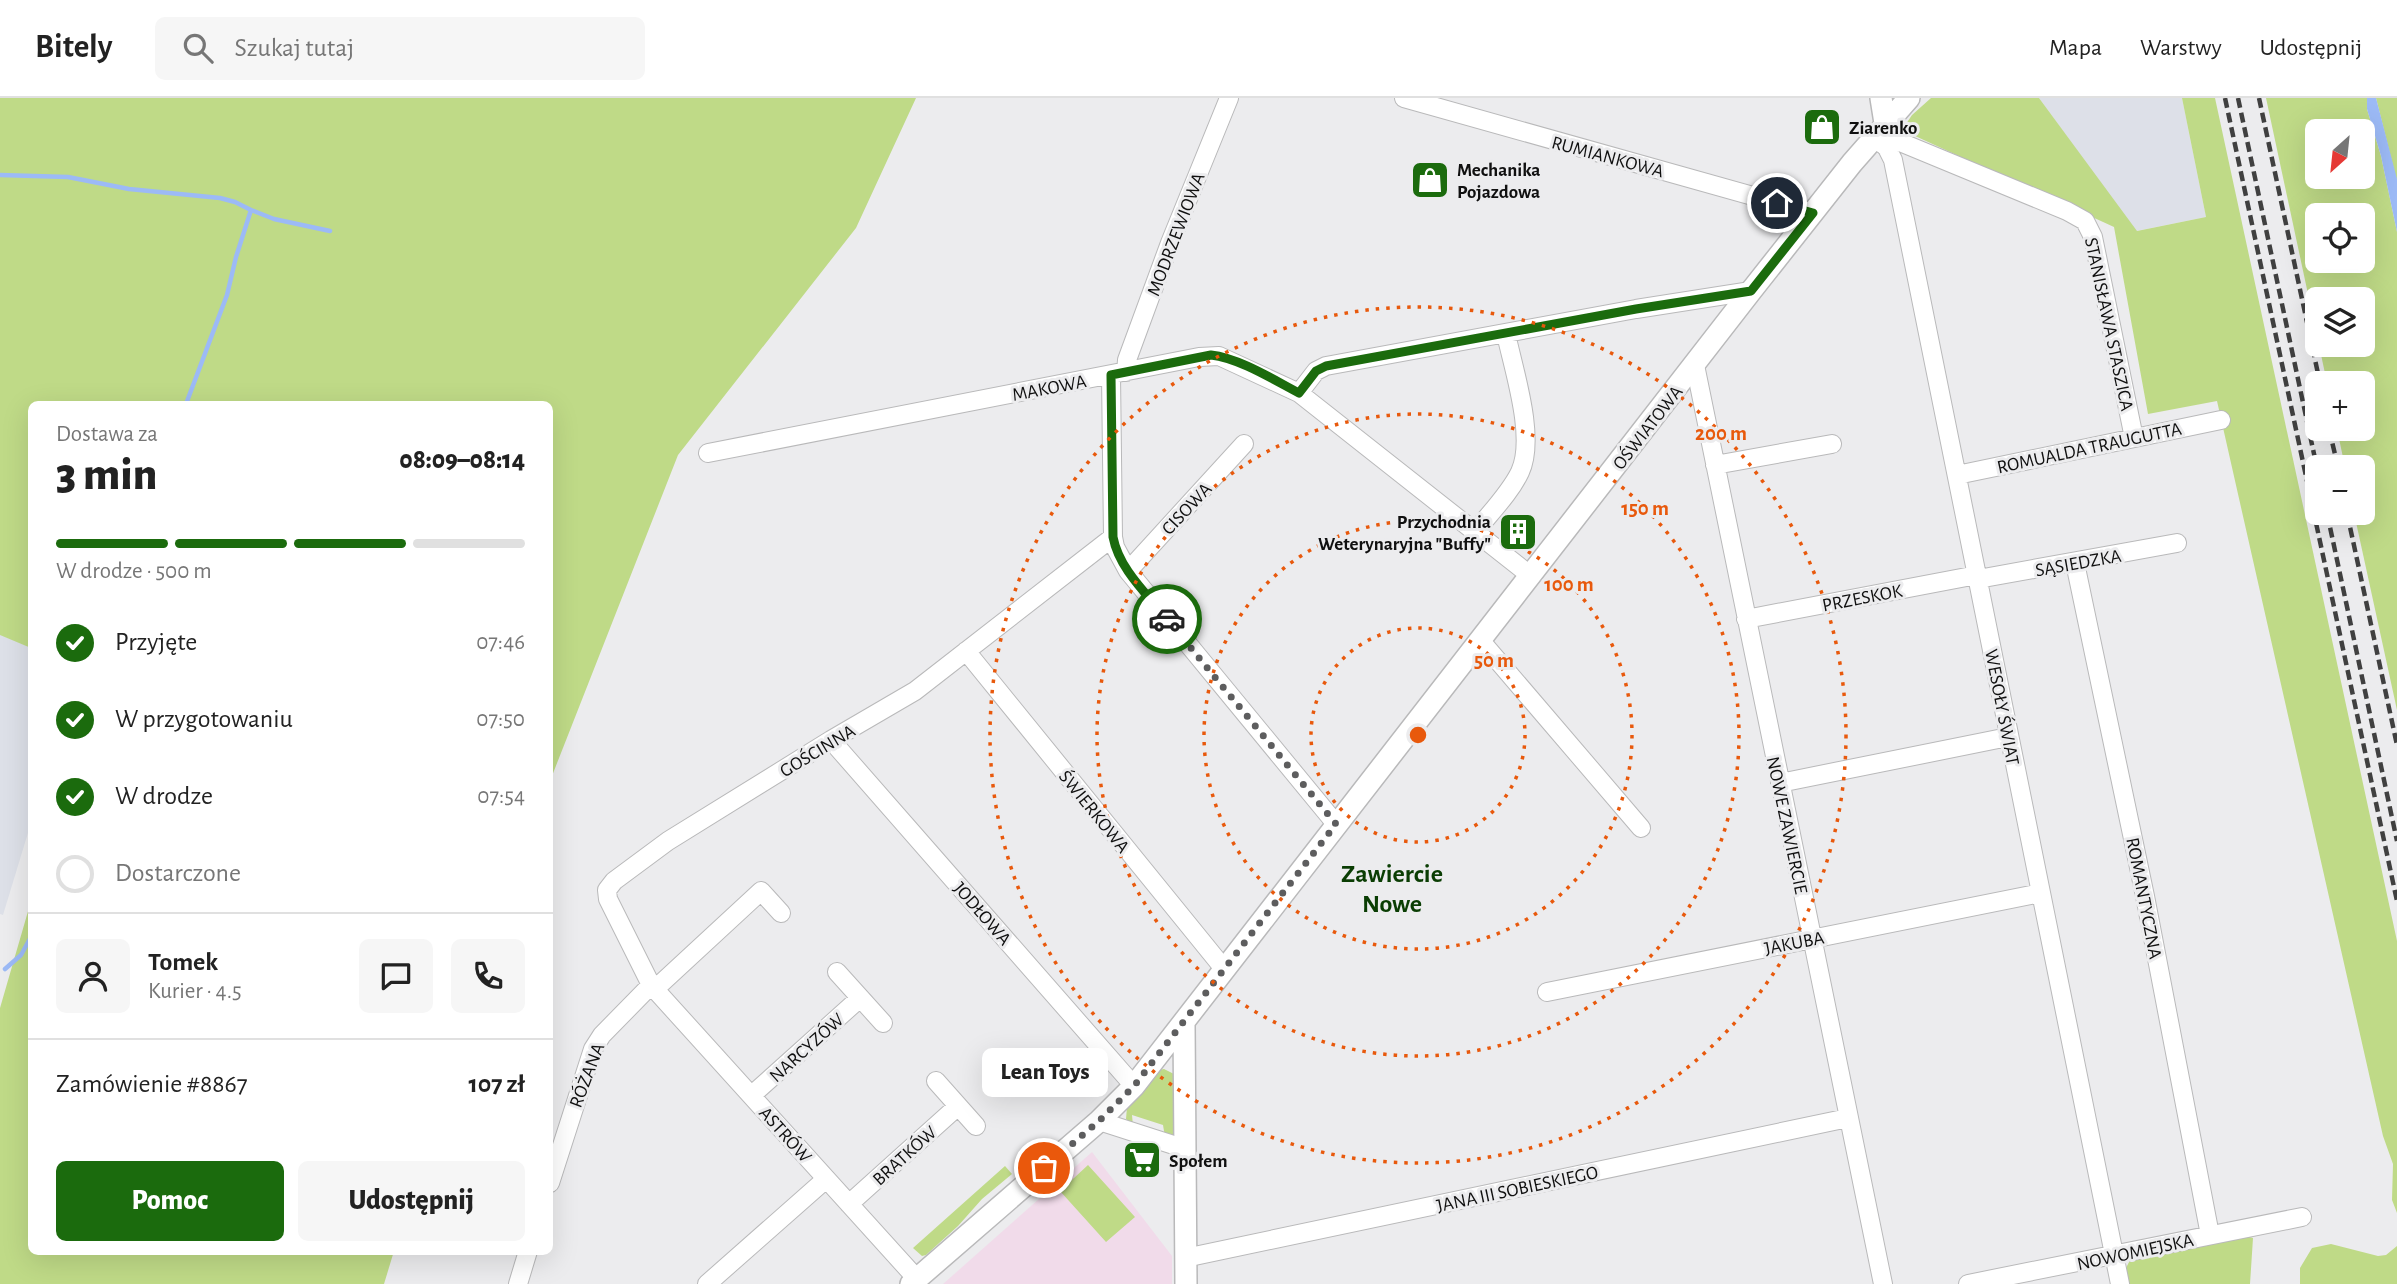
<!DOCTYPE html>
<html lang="pl">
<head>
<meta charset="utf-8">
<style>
	body { margin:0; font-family:"Alegreya Sans",sans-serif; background:#f6f6f6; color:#222; height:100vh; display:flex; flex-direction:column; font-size:26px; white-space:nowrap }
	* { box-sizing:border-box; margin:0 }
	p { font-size:23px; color:#767676 }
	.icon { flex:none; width:38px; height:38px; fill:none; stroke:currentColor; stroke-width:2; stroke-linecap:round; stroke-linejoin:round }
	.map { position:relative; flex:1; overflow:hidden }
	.sheet { position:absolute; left:28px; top:303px; width:525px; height:854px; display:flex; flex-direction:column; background:#fff; border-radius:10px; box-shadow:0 7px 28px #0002 }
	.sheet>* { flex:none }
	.needle { width:46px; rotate:207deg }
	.tools { position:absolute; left:2305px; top:21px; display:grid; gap:14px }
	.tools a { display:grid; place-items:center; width:70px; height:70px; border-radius:10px; background:#fff; box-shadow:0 7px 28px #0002; font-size:35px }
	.pin { position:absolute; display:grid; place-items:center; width:60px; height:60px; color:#fff; margin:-30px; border:4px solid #fff; border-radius:50%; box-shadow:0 2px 7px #0007 }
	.courier { position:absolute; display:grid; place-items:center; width:70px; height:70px; margin:-35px; border:5px solid #1b6b0d; border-radius:50%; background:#fff; color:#222; box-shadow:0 2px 9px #0007 }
	.bubble { position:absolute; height:49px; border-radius:10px; background:#fff; box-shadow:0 7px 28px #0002; font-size:23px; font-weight:800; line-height:49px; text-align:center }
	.summary em { font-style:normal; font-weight:800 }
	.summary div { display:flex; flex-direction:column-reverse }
	.summary { display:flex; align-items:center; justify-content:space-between; height:119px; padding:0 28px }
	h1 { font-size:46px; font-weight:800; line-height:52px }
	.bar { display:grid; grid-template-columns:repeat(4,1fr); gap:10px 7px; align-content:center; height:84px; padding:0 28px }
	.bar i { height:9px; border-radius:5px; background:#e0e0e0 }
	.bar .on { background:#1b6b0d }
	.bar p { grid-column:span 4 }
	.line { display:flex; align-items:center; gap:18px; padding:0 28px; border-top:2px solid #e0e0e0 }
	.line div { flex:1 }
	.round { display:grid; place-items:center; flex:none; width:74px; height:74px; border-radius:10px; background:#f6f6f6 }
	ol { padding:0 28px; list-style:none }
	li { display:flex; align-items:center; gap:21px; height:77px }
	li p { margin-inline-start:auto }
	li .icon { padding:7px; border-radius:50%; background:#1b6b0d; color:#fff; stroke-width:4 }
	li:last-child { color:#767676 }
	li i { width:38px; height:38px; border:4px solid #e0e0e0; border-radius:50% }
	.button { display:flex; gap:14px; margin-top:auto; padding:14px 28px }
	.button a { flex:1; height:80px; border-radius:10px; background:#1b6b0d; color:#fff; font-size:28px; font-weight:800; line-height:80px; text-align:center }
	.button a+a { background:#f6f6f6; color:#222 }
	header { display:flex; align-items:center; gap:42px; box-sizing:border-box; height:98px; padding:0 35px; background:#fff; border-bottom:2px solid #e0e0e0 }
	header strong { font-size:33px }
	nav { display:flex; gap:38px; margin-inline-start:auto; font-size:24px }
	.search { width:490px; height:63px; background:#f6f6f6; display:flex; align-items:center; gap:18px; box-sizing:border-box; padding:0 24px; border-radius:10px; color:#767676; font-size:26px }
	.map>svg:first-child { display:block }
	.built { fill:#dde0e8 }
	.education { fill:#f1dbea }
	.green { fill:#bfda87; fill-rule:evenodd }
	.water { fill:#9cbaf6 }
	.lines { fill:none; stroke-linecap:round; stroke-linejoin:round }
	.stream { stroke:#9cbaf6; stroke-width:4.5 }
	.minor-casing { stroke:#b9b9ba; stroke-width:20 }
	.tertiary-casing { stroke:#b9b9ba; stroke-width:24 }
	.minor { stroke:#fff; stroke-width:18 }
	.tertiary { stroke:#fff; stroke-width:21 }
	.rail { stroke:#404040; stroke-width:4.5; stroke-dasharray:10 5; stroke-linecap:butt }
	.done { stroke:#5d5d5e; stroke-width:7; stroke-dasharray:0 12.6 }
	.route { stroke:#1b6b0d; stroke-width:9 }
	.ring { fill:none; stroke:#e8590c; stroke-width:3.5; stroke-dasharray:3.5 7 }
	.labels { text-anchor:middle; stroke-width:6; stroke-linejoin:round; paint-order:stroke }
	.poi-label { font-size:19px; font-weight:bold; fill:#101010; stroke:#ececee; text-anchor:start }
	.street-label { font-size:19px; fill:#101010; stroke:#ececee }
	.district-label { font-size:26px; font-weight:bold; fill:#0a3d03; stroke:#ececee }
	.centre { fill:#e8590c; stroke:#ececee; stroke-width:3.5 }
	.ring-label { font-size:21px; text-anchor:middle; font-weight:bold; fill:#e8590c; stroke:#ececee; stroke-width:6; stroke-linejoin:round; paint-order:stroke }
</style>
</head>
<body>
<header>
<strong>Bitely</strong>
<div class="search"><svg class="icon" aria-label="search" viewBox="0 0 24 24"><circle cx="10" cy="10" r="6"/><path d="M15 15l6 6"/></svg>Szukaj tutaj</div>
<nav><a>Mapa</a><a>Warstwy</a><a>Udostępnij</a></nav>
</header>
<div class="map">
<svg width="2397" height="1186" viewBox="0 0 2397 1186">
	<rect width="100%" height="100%" fill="#ececee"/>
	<path class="built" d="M2039,0H2182L2206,119L2136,133Z
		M0,536L32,550L31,725L3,817L0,816Z"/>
	<path class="education" d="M1092,1054L1172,1158V1186H943Z"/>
	<path class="green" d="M0,0H916L856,130L678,357L550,683V306H32L31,550L0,537Z
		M1931,0H2039L2137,133L2206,119L2182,0H2215L2397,843V1115L2392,1102L2393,1066L2383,1038L2217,303L2148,316L2114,129L1902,32L1912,17Z
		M2266,0H2367V11L2381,58L2397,134V612L2354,415H2362V369H2345L2337,331H2362V285H2327L2319,247H2362V201H2317V238ZM2317,33H2362V79H2317ZM2317,117H2362V163H2317Z
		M2376,0H2397V84Z
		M31,803L32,1153H394L384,1186H0V910Z
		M1164,971L1176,977L1175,1037L1165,1039L1163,1027L1132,1017L1133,1028L1126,1021L1127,1009L1159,972Z
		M1088,1067L1135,1119L1106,1144L1060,1093Z
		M1005,1068L1012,1076L982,1101L958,1128L926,1157L922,1158L913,1150Z
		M2246,1138L2253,1140L2250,1186H2126L2124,1174L2131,1160Z
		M2331,1146L2378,1158L2386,1157L2397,1148V1186H2300V1170L2312,1150Z"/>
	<path class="water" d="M2367,0H2376L2397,81V134L2381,58L2367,11Z"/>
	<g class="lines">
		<path class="stream" d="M0,77L68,79L129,91L220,100L235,104L251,112
			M186,306L227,197L236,159L251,112L274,121L330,133
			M5,871L21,857L32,837"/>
		<defs>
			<path id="minor" d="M1404,0L1813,115
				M1874,38L1887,50L1893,62L2120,1186
				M1882,46L1900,44L2067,113L2085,123L2093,139L2134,340
				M1695,267L1883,1186
				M1126,274L1127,262L1170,145L1229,0
				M1111,277L1113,439L1115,449L1128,473L1336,726
				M1299,295L1316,273L1326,268L1636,211L1751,193
				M708,355L1199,259L1219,258L1299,295L1531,478
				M1715,367L1832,346
				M1957,377L2221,322
				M1475,434C1490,415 1510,395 1520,374C1536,340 1514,273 1506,236
				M2075,465L2145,798L2210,1137
				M1128,473L1244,346
				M1978,481L2177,445
				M1746,521L1977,477
				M1481,543L1641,730
				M966,553L1225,872
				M831,642L1134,988
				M1780,685L2008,639
				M837,874L883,925
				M655,891L761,793L781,815
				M1547,894L2041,795
				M936,983L976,1028
				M752,997L860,900
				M1099,1023L1186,1051
				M550,1085L593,951L602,937L651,887
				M849,1106L958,1008
				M1185,1160L1848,1020
				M917,1181L651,887L608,801L607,792L614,783L668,743L831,642L915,593L1113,439
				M518,1186L528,1153
				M707,1186L826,1081
				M1968,1186L2302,1119"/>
			<path id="tertiary" d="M1881,0L1885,25
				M1184,926L1186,1186
				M911,1186L1099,1023L1134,988L1751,193L1852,65L1909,0"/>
		</defs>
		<use href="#minor" class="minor-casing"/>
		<use href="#tertiary" class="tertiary-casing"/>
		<use href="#minor" class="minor"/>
		<use href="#tertiary" class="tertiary"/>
		<path class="rail" d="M2225,0L2397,803
			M2238,0L2317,370
			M2259,0L2320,285
			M2329,331L2338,369
			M2327,415L2397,743
			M2347,415L2397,647"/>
	</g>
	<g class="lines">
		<path class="done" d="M1044,1070L1099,1023L1134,988L1336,726L1167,521"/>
		<path class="route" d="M1167,521C1147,496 1119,471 1113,439L1111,277L1211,257C1239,260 1274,282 1299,295L1316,273L1326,268L1636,211L1751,193L1813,115L1777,105"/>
	</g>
	<g class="ring">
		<circle cx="1418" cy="637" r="107"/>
		<circle cx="1418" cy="637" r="214"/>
		<circle cx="1418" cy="637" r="321"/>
		<circle cx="1418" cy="637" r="428"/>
	</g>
	<defs>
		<symbol id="shop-square" viewBox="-11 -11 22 22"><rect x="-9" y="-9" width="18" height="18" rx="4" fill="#1b6b0d" stroke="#ececee"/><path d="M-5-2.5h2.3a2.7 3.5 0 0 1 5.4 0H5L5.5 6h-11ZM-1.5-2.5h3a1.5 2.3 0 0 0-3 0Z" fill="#fff"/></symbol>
		<symbol id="building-square" viewBox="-11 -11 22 22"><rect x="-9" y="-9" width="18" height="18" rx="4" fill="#1b6b0d" stroke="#ececee"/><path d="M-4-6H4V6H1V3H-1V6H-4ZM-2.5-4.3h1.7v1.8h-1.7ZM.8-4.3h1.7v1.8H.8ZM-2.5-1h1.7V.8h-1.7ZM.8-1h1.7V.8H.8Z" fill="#fff"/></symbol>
		<symbol id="supermarket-square" viewBox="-11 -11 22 22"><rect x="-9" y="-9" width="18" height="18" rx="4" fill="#1b6b0d" stroke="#ececee"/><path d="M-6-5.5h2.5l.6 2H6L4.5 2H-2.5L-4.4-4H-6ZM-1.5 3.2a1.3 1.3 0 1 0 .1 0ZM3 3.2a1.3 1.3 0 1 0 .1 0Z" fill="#fff"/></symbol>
	</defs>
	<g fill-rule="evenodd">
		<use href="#shop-square" x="1800" y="7" width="44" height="44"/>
		<use href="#shop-square" x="1408" y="60" width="44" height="44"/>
		<use href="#building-square" x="1496" y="412" width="44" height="44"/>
		<use href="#supermarket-square" x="1120" y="1040" width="44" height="44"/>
	</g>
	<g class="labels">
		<g class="poi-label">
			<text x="1849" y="36">Ziarenko</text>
			<text x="1457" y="78">Mechanika<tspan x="1457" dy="22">Pojazdowa</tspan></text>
			<text x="1491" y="430" text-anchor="end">Przychodnia<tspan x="1491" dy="22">Weterynaryjna "Buffy"</tspan></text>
			<text x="1169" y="1069">Społem</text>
		</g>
		<g class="street-label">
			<text transform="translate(1608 58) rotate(15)" y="7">RUMIANKOWA</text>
			<text transform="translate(1175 136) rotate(-69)" y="7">MODRZEWIOWA</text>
			<text transform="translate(2110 226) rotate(78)" y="7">STANISŁAWA STASZICA</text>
			<text transform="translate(1049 289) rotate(-11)" y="7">MAKOWA</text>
			<text transform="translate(1647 329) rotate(-52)" y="7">OŚWIATOWA</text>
			<text transform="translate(2089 349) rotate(-12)" y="7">ROMUALDA TRAUGUTTA</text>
			<text transform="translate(1186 410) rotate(-47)" y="7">CISOWA</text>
			<text transform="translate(2078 464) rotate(-10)" y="7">SĄSIEDZKA</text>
			<text transform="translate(1862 499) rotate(-11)" y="7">PRZESKOK</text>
			<text transform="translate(2003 609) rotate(79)" y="7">WESOŁY ŚWIAT</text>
			<text transform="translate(817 652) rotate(-31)" y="7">GOŚCINNA</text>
			<text transform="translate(1095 713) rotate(51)" y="7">ŚWIERKOWA</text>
			<text transform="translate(1788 727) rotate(78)" y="7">NOWE ZAWIERCIE</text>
			<text transform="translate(2145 800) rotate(79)" y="7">ROMANTYCZNA</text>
			<text transform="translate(983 815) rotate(49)" y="7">JODŁOWA</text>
			<text transform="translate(1794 844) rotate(-11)" y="7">JAKUBA</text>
			<text transform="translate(806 949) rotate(-42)" y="7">NARCYZÓW</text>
			<text transform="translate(586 977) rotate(-69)" y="7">RÓŻANA</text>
			<text transform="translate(786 1036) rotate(48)" y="7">ASTRÓW</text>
			<text transform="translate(904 1057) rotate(-42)" y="7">BRATKÓW</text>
			<text transform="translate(1517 1090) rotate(-12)" y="7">JANA III SOBIESKIEGO</text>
			<text transform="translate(2135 1153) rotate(-12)" y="7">NOWOMIEJSKA</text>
		</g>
		<g class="district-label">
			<text x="1392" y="784">Zawiercie<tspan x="1392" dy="30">Nowe</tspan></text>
		</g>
	</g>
	<circle cx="1418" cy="637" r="10" class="centre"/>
	<g class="ring-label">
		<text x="1721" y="342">200 m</text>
		<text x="1645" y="417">150 m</text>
		<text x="1569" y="493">100 m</text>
		<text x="1494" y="569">50 m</text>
	</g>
</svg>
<div class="tools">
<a><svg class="needle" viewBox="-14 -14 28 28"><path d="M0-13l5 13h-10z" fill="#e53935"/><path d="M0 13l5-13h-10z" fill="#767676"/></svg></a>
<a><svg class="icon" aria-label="locate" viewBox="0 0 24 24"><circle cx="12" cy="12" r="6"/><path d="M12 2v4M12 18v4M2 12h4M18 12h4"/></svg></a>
<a><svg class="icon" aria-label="layers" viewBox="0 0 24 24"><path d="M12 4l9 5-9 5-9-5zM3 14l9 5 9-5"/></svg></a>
<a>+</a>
<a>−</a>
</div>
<div class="pin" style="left:1044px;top:1070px;background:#ea580c"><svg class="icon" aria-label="bag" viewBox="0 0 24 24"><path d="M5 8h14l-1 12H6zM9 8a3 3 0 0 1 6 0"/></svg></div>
<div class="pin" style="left:1777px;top:105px;background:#1f2937"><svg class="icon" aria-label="home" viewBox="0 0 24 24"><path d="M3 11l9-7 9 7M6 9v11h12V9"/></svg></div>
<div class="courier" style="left:1167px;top:521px"><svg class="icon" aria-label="car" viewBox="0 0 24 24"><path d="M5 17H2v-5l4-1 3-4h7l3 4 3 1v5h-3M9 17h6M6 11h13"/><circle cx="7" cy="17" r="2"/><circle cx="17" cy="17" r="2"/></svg></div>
<div class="bubble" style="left:982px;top:950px;width:126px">Lean Toys</div>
<section class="sheet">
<div class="summary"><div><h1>3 min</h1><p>Dostawa za</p></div><em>08:09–08:14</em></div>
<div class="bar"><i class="on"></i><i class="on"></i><i class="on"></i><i></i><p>W drodze · 500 m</p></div>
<ol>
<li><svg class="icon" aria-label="check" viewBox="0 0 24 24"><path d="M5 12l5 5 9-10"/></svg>Przyjęte<p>07:46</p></li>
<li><svg class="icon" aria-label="check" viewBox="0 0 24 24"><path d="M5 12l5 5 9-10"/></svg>W przygotowaniu<p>07:50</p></li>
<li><svg class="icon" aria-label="check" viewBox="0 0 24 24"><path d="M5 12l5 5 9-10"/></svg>W drodze<p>07:54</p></li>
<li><i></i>Dostarczone</li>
</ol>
<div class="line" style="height:126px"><a class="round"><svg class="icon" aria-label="person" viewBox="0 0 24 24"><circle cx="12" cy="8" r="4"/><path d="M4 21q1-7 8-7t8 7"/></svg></a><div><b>Tomek</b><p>Kurier · 4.5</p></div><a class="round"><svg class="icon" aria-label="chat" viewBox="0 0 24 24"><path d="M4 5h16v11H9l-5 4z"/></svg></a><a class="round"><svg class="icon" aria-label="phone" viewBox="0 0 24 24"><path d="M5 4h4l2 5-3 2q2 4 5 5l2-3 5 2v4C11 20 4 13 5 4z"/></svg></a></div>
<div class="line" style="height:91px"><div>Zamówienie #8867</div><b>107 zł</b></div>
<div class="button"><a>Pomoc</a><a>Udostępnij</a></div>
</section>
</div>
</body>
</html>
